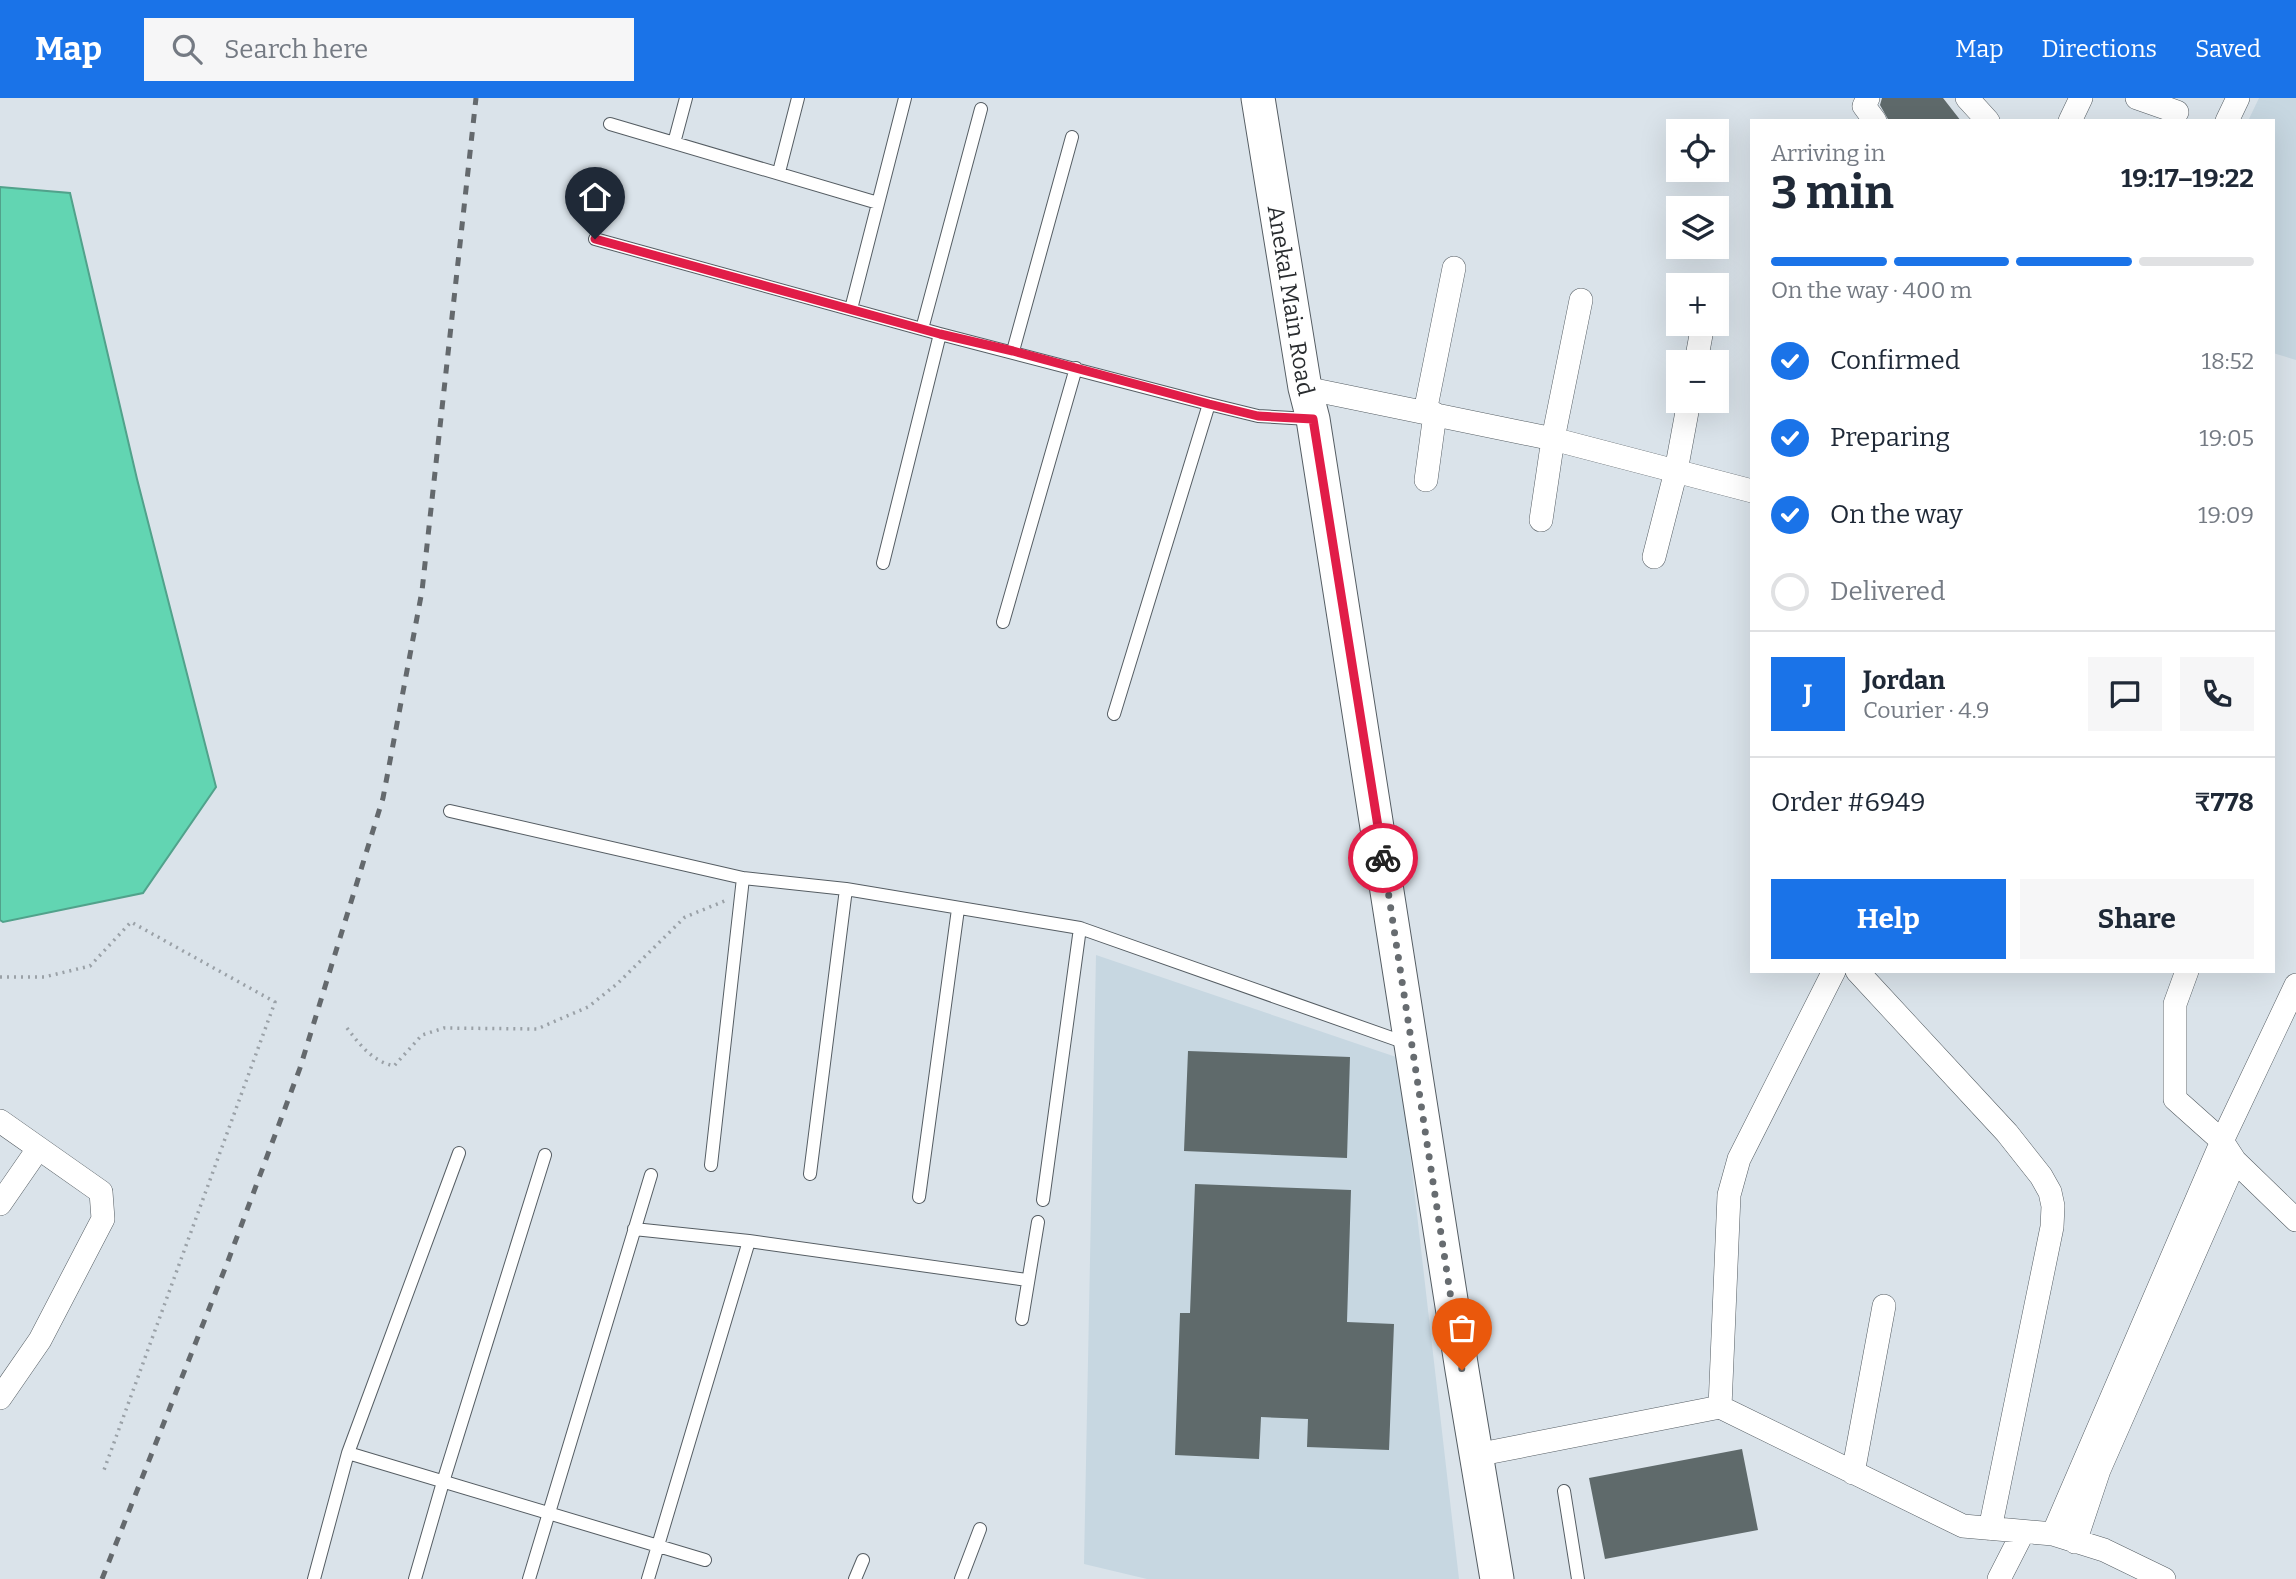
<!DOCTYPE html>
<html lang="en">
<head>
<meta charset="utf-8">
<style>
	body { margin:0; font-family:Bitter,serif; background:#f6f6f7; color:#1f2937; height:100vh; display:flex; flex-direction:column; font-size:26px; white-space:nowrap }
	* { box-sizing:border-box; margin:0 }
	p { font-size:23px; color:#747a83 }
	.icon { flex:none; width:38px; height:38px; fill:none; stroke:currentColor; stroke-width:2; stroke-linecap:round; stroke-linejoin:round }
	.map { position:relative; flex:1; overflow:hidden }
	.side { position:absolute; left:1750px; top:21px; width:525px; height:854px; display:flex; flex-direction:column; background:#fff; border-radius:0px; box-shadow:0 7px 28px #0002 }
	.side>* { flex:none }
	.tools { position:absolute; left:1666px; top:21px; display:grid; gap:14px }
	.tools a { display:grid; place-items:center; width:63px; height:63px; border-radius:0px; background:#fff; box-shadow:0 7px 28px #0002; font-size:35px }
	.pin { position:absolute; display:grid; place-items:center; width:60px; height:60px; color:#fff; margin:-72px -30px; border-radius:50% 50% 50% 0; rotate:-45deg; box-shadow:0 0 7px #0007 }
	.pin .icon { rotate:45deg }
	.courier { position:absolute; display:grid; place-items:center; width:70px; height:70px; margin:-35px; border:5px solid #e11d48; border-radius:50%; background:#fff; color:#222; box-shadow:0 2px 9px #0007 }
	.overview em { font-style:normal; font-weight:700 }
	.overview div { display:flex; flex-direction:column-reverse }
	.overview { display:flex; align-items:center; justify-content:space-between; height:119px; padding:0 21px }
	h1 { font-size:46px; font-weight:700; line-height:52px }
	.bar { display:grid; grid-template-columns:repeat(4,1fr); gap:10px 7px; align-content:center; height:84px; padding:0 21px }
	.bar i { height:9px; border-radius:5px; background:#e0e1e3 }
	.bar .active { background:#1a73e8 }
	.bar p { grid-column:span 4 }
	.line { display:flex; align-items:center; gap:18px; padding:0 21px; border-top:2px solid #e0e1e3 }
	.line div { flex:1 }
	.round { display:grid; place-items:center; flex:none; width:74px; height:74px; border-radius:0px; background:#f6f6f7 }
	ol { padding:0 21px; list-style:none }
	li { display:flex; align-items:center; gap:21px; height:77px }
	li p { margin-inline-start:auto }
	li .icon { padding:7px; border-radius:50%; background:#1a73e8; color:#fff; stroke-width:4 }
	li:last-child { color:#747a83 }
	li i { width:38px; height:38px; border:4px solid #e0e1e3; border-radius:50% }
	.action { display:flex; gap:14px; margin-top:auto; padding:14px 21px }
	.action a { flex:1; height:80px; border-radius:0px; background:#1a73e8; color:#fff; font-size:28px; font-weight:700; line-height:80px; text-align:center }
	.action a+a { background:#f6f6f7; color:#1f2937 }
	header { display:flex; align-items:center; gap:42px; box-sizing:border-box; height:98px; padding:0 35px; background:#1a73e8; color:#fff }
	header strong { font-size:33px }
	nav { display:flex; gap:38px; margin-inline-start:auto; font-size:24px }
	.search { width:490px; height:63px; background:#f6f6f7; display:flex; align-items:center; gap:18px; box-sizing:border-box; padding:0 24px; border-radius:0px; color:#747a83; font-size:26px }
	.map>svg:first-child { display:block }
	.built { fill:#c7d7e1 }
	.water { fill:#62d5b2; stroke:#51a28b; stroke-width:2 }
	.building { fill:#5f6a6b }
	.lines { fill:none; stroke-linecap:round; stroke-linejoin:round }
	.lane-casing { stroke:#555d63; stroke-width:14 }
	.street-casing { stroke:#555d63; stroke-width:24 }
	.secondary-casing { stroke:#555d63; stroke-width:35 }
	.path { stroke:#9aa1a7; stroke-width:3.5; stroke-dasharray:2 5; stroke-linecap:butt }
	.lane { stroke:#fff; stroke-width:12 }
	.street { stroke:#fff; stroke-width:23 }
	.secondary { stroke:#fff; stroke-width:33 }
	.rail { stroke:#64696d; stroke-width:5; stroke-dasharray:9 9; stroke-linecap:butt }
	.done { stroke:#676c70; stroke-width:7; stroke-dasharray:0 12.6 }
	.route { stroke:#e11d48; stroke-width:9 }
	.labels { text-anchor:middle; stroke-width:7; stroke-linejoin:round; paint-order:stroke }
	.street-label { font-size:23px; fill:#292c2f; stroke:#e7f1f7 }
</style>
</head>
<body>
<header>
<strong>Map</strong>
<div class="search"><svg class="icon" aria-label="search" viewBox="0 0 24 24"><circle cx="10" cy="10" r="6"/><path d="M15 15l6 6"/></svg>Search here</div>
<nav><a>Map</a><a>Directions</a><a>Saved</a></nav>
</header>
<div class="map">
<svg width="2296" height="1481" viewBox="0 0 2296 1481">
	<rect width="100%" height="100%" fill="#dae3ea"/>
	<path class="built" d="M2259,0H2296V262L2273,255V23H2248Z
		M1096,857L1399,960L1459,1481H1147L1084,1466Z"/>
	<path class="water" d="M0,89L70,95L137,381L216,689L143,795L3,824L0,822Z"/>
	<path class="building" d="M1882,0H1943L1961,23H1889L1880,7Z
		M1188,953L1350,959L1347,1060L1184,1053Z
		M1195,1086L1351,1092L1347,1224L1394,1226L1389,1352L1307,1349L1308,1321L1261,1319L1259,1361L1175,1357L1180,1215H1190Z
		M1742,1351L1758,1432L1605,1461L1589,1380Z"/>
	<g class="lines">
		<defs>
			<path id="lane" d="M610,26L878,105
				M674,45L686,0
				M779,74L798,0
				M595,141L940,236L1209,306L1258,318L1309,321
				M851,211L905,0
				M922,231L981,11
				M1013,253L1072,39
				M883,465L940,236
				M1003,524L1076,270
				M1114,616L1209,306
				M450,713L743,780L846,791L1080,830L1406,945
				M711,1067L743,780
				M810,1076L846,791
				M919,1099L958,811
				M1043,1102L1080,830
				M634,1131L749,1143
				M1022,1221L1038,1124
				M348,1355L459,1055
				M1564,1393L1578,1481
				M314,1481L348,1355L705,1462
				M415,1481L443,1384L545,1057
				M529,1481L651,1077
				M648,1481L749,1143L1027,1182
				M855,1481L863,1462
				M961,1481L980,1431"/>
			<path id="street" d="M1868,0L1864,8L1875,23
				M1967,0L1988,23
				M2137,0L2177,14
				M2070,23L2081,0
				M2227,23L2238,0
				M1696,264L1703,226
				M1305,290L1553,341L1752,393
				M1425,314L1454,170
				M1426,382L1435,316
				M1541,422L1553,341L1581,202
				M1654,459L1676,373L1689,303
				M1857,873L2007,1035L2041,1078L2050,1094L2053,1108L2052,1129L1990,1431
				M2187,873L2175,906V1001L2222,1043L2235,1063L2296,1122
				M0,1023L101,1094L103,1121L40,1242L0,1300
				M0,1106L38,1051
				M1720,1309L1729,1097L1739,1061L1834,873
				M1476,1357L1720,1309L1963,1428L2053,1436L2104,1452L2164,1481
				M1853,1375L1884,1208
				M2053,1436L2222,1043L2296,887
				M2075,1444L2099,1372L2235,1063
				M1999,1481L2023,1434"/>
			<g id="secondary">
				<path id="s1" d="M1258,0L1305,290L1313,321L1462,1272L1497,1481"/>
			</g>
		</defs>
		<use href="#lane" class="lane-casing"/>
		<use href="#street" class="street-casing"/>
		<use href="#secondary" class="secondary-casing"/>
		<path class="path" d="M0,879H44L90,868L131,824L275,904L104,1372
			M347,930C360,947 372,963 394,968L422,937L444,930L537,931L588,909L617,886L685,819L727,802"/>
		<use href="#lane" class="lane"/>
		<use href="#street" class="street"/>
		<use href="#secondary" class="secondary"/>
		<path class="rail" d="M102,1481L228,1163L300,970L383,700L422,493L476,0"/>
	</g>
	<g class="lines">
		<path class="done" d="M1383,760L1462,1272"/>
		<path class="route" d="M595,141L940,236L1013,253L1209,306L1258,318L1313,321L1383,760"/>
	</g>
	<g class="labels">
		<g class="street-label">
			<text dy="8" stroke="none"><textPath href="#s1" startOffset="205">Anekal Main Road</textPath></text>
		</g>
	</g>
</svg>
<div class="tools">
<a><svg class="icon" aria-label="locate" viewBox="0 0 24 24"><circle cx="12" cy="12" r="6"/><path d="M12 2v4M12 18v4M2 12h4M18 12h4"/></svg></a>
<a><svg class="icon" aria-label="layers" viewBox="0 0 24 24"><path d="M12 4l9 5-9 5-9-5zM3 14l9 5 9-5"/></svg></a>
<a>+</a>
<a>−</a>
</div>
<div class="pin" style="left:1462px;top:1272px;background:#ea580c"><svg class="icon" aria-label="bag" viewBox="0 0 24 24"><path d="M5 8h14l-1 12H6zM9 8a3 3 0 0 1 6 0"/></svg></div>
<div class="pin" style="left:595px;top:141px;background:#1f2937"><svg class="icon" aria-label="home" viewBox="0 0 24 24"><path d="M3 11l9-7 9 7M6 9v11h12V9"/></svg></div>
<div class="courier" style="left:1383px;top:760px"><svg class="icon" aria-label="bike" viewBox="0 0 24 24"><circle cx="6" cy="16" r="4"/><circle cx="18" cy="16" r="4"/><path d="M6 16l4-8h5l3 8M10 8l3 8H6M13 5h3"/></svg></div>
<section class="side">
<div class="overview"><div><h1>3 min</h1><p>Arriving in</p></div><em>19:17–19:22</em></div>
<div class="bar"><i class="active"></i><i class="active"></i><i class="active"></i><i></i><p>On the way · 400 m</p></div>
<ol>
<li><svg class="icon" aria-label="check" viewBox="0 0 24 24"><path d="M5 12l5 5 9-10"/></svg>Confirmed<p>18:52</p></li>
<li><svg class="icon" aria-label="check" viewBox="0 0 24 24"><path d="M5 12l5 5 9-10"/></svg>Preparing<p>19:05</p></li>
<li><svg class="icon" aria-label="check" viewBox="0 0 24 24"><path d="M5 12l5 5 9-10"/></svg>On the way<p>19:09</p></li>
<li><i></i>Delivered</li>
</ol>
<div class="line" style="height:126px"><b class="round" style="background:#1a73e8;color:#fff">J</b><div><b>Jordan</b><p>Courier · 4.9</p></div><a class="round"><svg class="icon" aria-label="chat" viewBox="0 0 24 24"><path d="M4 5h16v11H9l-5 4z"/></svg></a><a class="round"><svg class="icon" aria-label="phone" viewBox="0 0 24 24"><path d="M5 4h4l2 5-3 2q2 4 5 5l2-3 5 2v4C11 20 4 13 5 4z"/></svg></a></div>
<div class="line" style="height:91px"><div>Order #6949</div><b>₹778</b></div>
<div class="action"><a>Help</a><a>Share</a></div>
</section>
</div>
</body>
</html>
